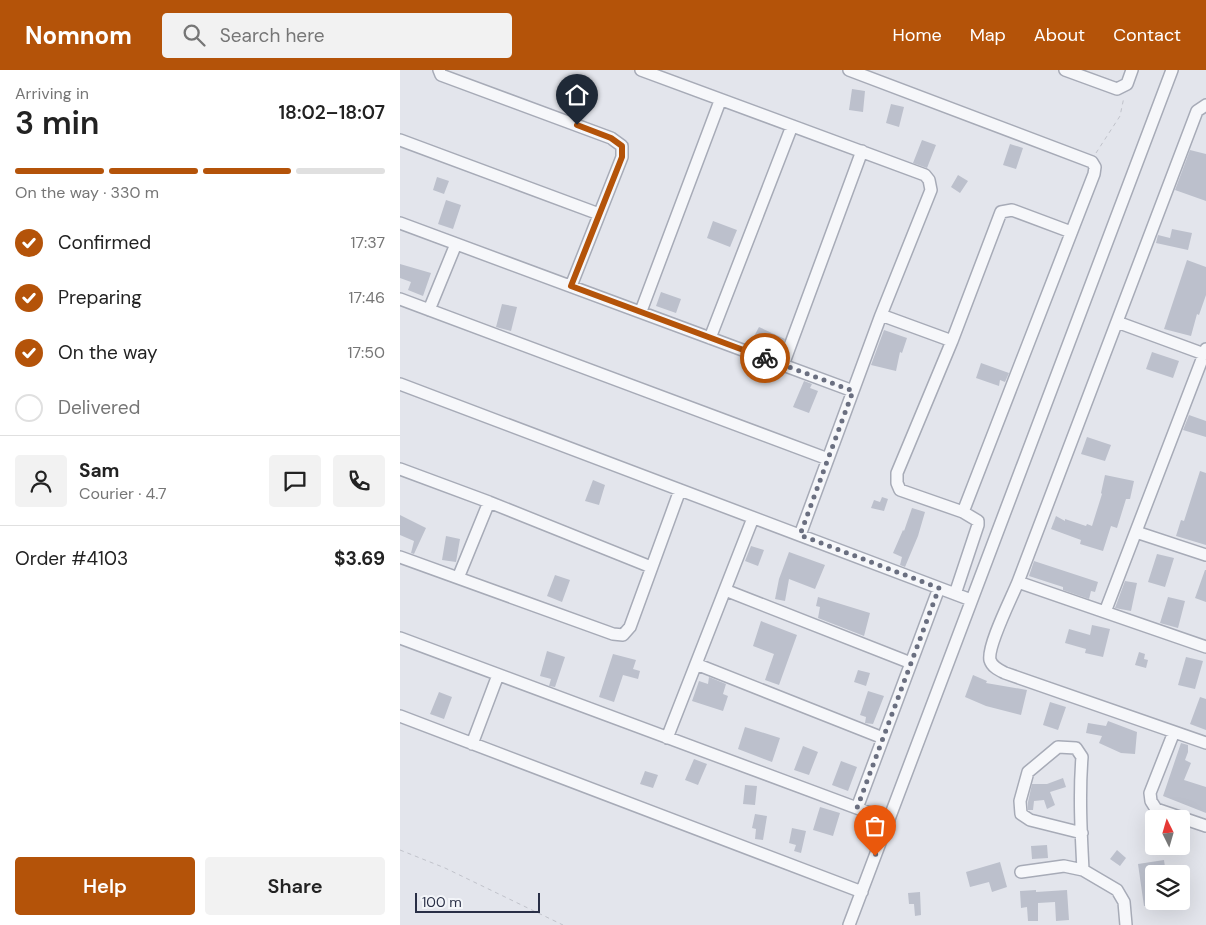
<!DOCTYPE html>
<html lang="en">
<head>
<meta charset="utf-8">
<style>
	body { margin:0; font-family:"DM Sans",sans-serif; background:#f2f2f2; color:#222; height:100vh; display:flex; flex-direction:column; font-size:19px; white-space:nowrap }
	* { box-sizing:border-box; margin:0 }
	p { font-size:16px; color:#767676 }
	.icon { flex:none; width:28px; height:28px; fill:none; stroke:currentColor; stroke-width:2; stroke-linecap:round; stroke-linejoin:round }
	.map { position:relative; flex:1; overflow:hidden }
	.details { display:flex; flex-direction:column; background:#fff; width:400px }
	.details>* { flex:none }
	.needle { width:32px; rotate:355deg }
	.fabs { position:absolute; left:745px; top:740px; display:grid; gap:10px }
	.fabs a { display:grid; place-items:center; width:45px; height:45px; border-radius:5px; background:#fff; box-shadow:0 5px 20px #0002; font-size:25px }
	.scale { position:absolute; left:15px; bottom:12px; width:125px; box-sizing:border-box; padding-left:5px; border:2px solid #292f46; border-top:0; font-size:14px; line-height:18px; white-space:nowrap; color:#292f46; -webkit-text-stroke:4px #f3f5f9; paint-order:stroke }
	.pin { position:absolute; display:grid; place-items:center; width:42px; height:42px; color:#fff; margin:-51px -21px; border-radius:50% 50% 50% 0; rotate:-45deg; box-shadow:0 0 5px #0007 }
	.pin .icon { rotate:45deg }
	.courier { position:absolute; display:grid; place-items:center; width:50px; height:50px; margin:-25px; border:4px solid #b45309; border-radius:50%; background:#fff; color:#222; box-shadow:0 1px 6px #0007 }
	.headline em { font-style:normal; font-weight:600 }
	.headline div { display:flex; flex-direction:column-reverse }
	.headline { display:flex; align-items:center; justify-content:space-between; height:85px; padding:0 15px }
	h1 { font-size:32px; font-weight:600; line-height:38px }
	.bar { display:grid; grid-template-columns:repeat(4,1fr); gap:8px 5px; align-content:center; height:60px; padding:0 15px }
	.bar i { height:6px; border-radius:4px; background:#e0e0e0 }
	.bar .current { background:#b45309 }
	.bar p { grid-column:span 4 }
	.line { display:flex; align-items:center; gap:12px; padding:0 15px; border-top:1px solid #e0e0e0 }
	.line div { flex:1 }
	.round { display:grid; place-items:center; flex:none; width:52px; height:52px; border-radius:5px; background:#f2f2f2 }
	ol { padding:0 15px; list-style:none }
	li { display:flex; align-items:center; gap:15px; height:55px }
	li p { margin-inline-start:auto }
	li .icon { padding:5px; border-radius:50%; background:#b45309; color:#fff; stroke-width:4 }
	li:last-child { color:#767676 }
	li i { width:28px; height:28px; border:2px solid #e0e0e0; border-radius:50% }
	.cta { display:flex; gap:10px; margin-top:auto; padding:10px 15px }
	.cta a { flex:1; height:58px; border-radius:5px; background:#b45309; color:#fff; font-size:20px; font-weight:600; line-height:58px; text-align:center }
	.cta a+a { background:#f2f2f2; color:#222 }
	header { display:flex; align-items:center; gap:30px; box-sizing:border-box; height:70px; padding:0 25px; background:#b45309; color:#fff }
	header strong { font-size:24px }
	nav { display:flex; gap:28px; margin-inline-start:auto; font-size:18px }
	.search { width:350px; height:45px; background:#f2f2f2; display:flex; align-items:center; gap:12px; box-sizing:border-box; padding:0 18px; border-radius:5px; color:#767676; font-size:19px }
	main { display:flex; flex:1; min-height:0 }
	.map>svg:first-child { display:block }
	.building { fill:#bcc0cc }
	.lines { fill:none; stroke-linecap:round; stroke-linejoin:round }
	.minor-casing { stroke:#a7abb7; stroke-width:14 }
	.path { stroke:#c1c3cb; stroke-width:1; stroke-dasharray:4 4; stroke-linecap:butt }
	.minor { stroke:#f6f7fa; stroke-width:11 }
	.done { stroke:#6a6f80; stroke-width:5; stroke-dasharray:0 9 }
	.route { stroke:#b45309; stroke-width:6 }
</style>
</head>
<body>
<header>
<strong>Nomnom</strong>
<div class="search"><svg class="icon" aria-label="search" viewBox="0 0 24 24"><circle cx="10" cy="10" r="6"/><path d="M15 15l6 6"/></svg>Search here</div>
<nav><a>Home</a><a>Map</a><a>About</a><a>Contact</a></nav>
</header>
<main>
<section class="details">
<div class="headline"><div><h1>3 min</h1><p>Arriving in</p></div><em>18:02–18:07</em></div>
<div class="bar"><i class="current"></i><i class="current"></i><i class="current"></i><i></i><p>On the way · 330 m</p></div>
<ol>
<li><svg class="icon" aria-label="check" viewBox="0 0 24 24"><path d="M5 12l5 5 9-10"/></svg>Confirmed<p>17:37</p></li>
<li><svg class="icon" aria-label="check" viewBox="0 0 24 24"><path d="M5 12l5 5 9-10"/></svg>Preparing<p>17:46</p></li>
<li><svg class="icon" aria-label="check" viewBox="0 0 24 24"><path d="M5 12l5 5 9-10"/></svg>On the way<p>17:50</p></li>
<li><i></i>Delivered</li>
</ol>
<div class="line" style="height:90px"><a class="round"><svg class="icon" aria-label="person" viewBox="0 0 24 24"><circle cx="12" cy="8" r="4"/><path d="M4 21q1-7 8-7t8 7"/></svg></a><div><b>Sam</b><p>Courier · 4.7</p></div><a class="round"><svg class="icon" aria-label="chat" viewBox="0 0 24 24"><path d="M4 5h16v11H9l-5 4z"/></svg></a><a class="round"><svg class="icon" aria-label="phone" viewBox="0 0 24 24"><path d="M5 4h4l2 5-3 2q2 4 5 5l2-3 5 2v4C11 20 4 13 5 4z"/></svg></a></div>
<div class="line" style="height:65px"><div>Order #4103</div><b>$3.69</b></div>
<div class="cta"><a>Help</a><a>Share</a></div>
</section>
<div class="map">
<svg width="806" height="855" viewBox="0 0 806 855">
	<rect width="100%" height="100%" fill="#e3e5ec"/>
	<path class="building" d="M452,19L465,21L463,42L449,40Z
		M491,34L504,37L499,57L486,53Z
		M522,70L536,75L527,98L513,93Z
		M610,74L623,78L616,99L603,95Z
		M790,80L806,84V131L775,120Z
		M558,105L568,111L560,123L551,117Z
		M37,107L49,111L44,124L33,120Z
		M46,130L61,135L53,159L38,154Z
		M313,151L337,160L330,177L307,168Z
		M772,159L792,163L788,180L756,173L758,165L770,168Z
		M787,190L806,197V225L799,245L797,244L791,266L764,259Z
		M0,194L31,203L23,226L8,220L11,212L0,208Z
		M261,222L281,229L276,243L256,236Z
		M102,234L117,237L111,261L96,257Z
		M359,257L385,269L382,276L368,271L364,278L351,272Z
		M484,260L507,268L502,283L500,282L496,301L471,295Z
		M752,282L779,291L773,308L746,299Z
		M581,293L609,303L605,312L600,310L599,316L576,308Z
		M404,311L412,314L410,318L418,321L409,343L393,337Z
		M789,345L806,351V367L783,360Z
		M687,367L711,375L705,391L681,384Z
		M800,401L806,403V475L776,466L781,450L784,451Z
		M705,405L734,411L730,429H726L717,458L711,456L703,481L680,474L681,470L651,459L656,446L665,451V449L686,456L687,454L692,456L702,424L701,423Z
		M193,410L205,415L199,435L185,431Z
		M482,427L488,429L484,441L471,438L474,430L480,432Z
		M512,438L525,442L518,466L505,497L500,495L502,487L493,483L503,460L504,461Z
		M0,445L26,458L14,484L11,483L14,471L0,465Z
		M46,466L60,469L56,492L42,490Z
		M351,476L364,480L358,496L345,491Z
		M389,482L425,495L415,519L389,509L385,531L375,529L379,509Z
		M757,484L774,488L765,517L748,512Z
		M634,491L698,512L695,522L691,521L689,529L663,520V517L629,506Z
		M805,500H806V532L795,528Z
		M155,505L170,510L162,532L147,526Z
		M725,511L737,513L731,541L715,538Z
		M418,527L470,543L464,566L418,548L420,537L416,536Z
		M768,527L785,531L778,558L760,553Z
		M361,551L397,565L379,615L365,610L374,584L353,576Z
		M692,555L710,559L703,587L685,583L686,579L665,573L669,559L690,565Z
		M147,581L165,587L155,617L149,616L151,609L140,606Z
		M739,582L745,584L744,589L748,590L746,598L735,595Z
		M213,584L236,590L233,599L240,601L238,609L223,605L214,632L199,627Z
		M786,587L803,591L795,619L778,615Z
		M458,600L470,603L466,616L454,612Z
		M573,605L587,611L586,613L627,620L621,645L586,636L565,627Z
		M309,607L326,614L323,624L328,626L323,641L292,631L299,611L308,614Z
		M468,621L484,626L473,654L465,653L466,647L460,645Z
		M39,622L52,627L44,649L30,644Z
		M800,627L806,629V660L790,654Z
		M650,632L666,637L658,660L643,655Z
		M708,651L737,662L735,684L721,683L699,673L702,666L686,663L688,653L706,656Z
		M345,657L380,668L372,692L338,679Z
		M781,673L788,675V682L785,690L791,693L784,710L806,717V743L763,726Z
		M403,676L418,682L409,705L394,700Z
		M294,689L307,694L298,715L285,710Z
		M441,691L457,697L448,721L432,715Z
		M245,701L258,705L253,718L240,714Z
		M663,708L666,717L650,722L655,735L647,739L644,730L634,731L633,740H628V732L632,714H647Z
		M345,715L357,716L355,735L343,734Z
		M420,737L440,743L433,766L413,760Z
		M355,744L367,746L363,770L355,769L356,759L352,758Z
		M392,758L406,761L401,783L394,781L396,775L389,773Z
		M647,775L648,788L632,789L631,776Z
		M717,780L726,788L720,796L710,789Z
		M764,790L766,804H754V835L744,836L738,794Z
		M600,792L607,817L592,822L589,812L570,817L566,802Z
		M636,820V822L667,820L669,850L656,851L655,832L638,833V851H628L627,837L621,838L620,821Z
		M520,822L521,845L515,846L514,834H509L508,823Z"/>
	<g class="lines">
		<defs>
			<path id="minor" d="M39,0L41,5L211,68L222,76V87L171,216
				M241,0L525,105L529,110L531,120L481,245L400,465
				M449,0L692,92L695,97L694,104L563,442
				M665,0L717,19L727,14L732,0
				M806,35L797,41L618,512C612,527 587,576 590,590C592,597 599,600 605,603L806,673
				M0,70L199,144
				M0,153L453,321
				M0,229L428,389
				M29,240L56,174
				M241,241L320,31
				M481,245L552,271
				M717,252L804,284
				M310,268L392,56
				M383,295L462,81
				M0,314L571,530
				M0,399L89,432L251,497
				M736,462L806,485
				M0,487L213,564L223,565L230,557L280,420
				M58,508L89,432
				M618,512L806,577
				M325,520L511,593
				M555,524L578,455V451L563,442L500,420L497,413V403L552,271L601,142L612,140L671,162
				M705,542L806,279
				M0,568L489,750
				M296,594L483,668
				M0,646L462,822
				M774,662L750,723L751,731L756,739L806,756
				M267,668L353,448
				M72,674L98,605
				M457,738L539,518
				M682,763L630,750L621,744L620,731L628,702L658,677L676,678L682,687C679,724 681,762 683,800
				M621,802L664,796L683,800L717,820L724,832L726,855
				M449,855L772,0"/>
		</defs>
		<use href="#minor" class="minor-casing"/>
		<path class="path" d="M696,83L720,46L724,27
			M0,780L45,798L163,855"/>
		<use href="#minor" class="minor"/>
	</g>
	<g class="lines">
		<path class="done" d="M365,288L453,321L400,465L539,518L457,738L489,750L475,786"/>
		<path class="route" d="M177,55L211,68L222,76V87L171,216L365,288"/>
	</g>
</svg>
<div class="fabs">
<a><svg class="needle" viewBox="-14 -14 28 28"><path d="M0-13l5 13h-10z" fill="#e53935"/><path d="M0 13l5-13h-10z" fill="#767676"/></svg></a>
<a><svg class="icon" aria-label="layers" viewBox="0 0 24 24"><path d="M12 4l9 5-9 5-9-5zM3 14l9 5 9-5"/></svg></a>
</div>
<div class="scale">100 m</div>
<div class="pin" style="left:475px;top:786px;background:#ea580c"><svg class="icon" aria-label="bag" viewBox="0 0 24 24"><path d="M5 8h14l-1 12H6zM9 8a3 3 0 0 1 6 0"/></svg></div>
<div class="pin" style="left:177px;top:55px;background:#1f2937"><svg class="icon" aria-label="home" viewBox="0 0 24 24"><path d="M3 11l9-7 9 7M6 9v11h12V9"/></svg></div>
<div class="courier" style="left:365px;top:288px"><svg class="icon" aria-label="bike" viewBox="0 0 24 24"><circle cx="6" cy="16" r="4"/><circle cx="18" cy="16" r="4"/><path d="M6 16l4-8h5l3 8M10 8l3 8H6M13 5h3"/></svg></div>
</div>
</main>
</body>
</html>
